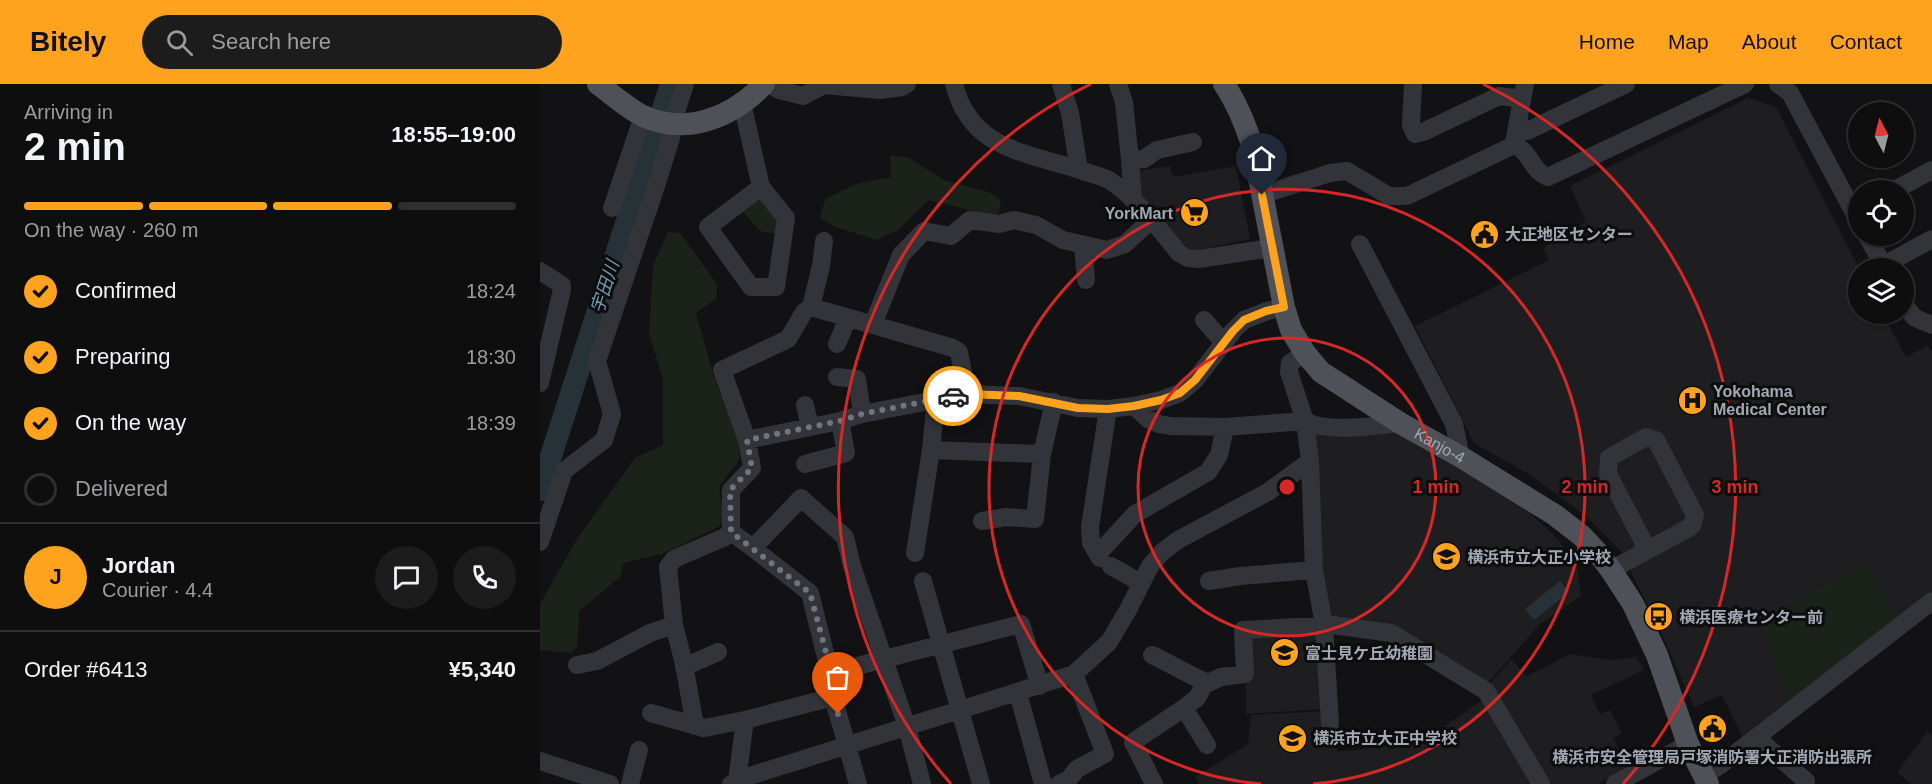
<!DOCTYPE html>
<html lang="en">
<head>
<meta charset="utf-8">
<style>
	body { margin:0; font-family:Helvetica,"Noto Sans JP",sans-serif; background:#1c1c1d; color:#f1f3f6; height:100vh; display:flex; flex-direction:column; font-size:22px; white-space:nowrap }
	* { box-sizing:border-box; margin:0 }
	p { font-size:20px; color:#9b9c9e }
	.icon { flex:none; width:33px; height:33px; fill:none; stroke:currentColor; stroke-width:2; stroke-linecap:round; stroke-linejoin:round }
	.map { position:relative; flex:1; overflow:hidden }
	.panel { display:flex; flex-direction:column; background:#0e0e0f; width:540px }
	.panel>* { flex:none }
	.needle { width:39px; rotate:353deg }
	.controls { position:absolute; left:1308px; top:18px; display:grid; gap:12px }
	.controls a { display:grid; place-items:center; width:66px; height:66px; border-radius:50%; background:#0e0e0f; box-shadow:0 2px 4px #0004,0 0 0 2px #2e2e2f; font-size:30px }
	.pin { position:absolute; display:grid; place-items:center; width:51px; height:51px; color:#fff; margin:-62px -26px; border-radius:50% 50% 50% 0; rotate:-45deg; box-shadow:0 0 6px #0007 }
	.pin .icon { rotate:45deg }
	.courier { position:absolute; display:grid; place-items:center; width:60px; height:60px; margin:-30px; border:4px solid #ffa31e; border-radius:50%; background:#fff; color:#222; box-shadow:0 2px 8px #0007 }
	.summary em { font-style:normal; font-weight:700 }
	.summary div { display:flex; flex-direction:column-reverse }
	.summary { display:flex; align-items:center; justify-content:space-between; height:102px; padding:0 24px }
	h1 { font-size:39px; font-weight:700; line-height:45px }
	.bar { display:grid; grid-template-columns:repeat(4,1fr); gap:9px 6px; align-content:center; height:72px; padding:0 24px }
	.bar i { height:8px; border-radius:4px; background:#2e2e2f }
	.bar .selected { background:#ffa31e }
	.bar p { grid-column:span 4 }
	.line { display:flex; align-items:center; gap:15px; padding:0 24px; border-top:2px solid #2e2e2f }
	.line div { flex:1 }
	.round { display:grid; place-items:center; flex:none; width:63px; height:63px; border-radius:32px; background:#1c1c1d }
	ol { padding:0 24px; list-style:none }
	li { display:flex; align-items:center; gap:18px; height:66px }
	li p { margin-inline-start:auto }
	li .icon { padding:6px; border-radius:50%; background:#ffa31e; color:#111; stroke-width:4 }
	li:last-child { color:#9b9c9e }
	li i { width:33px; height:33px; border:3px solid #2e2e2f; border-radius:50% }
	header { display:flex; align-items:center; gap:36px; box-sizing:border-box; height:84px; padding:0 30px; background:#ffa31e; color:#111 }
	header strong { font-size:28px }
	nav { display:flex; gap:33px; margin-inline-start:auto; font-size:21px }
	.search { width:420px; height:54px; background:#1c1c1d; display:flex; align-items:center; gap:15px; box-sizing:border-box; padding:0 21px; border-radius:33px; color:#9b9c9e; font-size:22px }
	main { display:flex; flex:1; min-height:0 }
	.map>svg:first-child { display:block }
	.built { fill:#1e1e21 }
	.green { fill:#1a221a }
	.water { fill:#273238 }
	.lines { fill:none; stroke-linecap:round; stroke-linejoin:round }
	.river { stroke:#273238; stroke-width:22 }
	.minor { stroke:#323439; stroke-width:18 }
	.major { stroke:#4e5158; stroke-width:22 }
	.done { stroke:#70747d; stroke-width:6; stroke-dasharray:0 10.8 }
	.route { stroke:#ffa31e; stroke-width:8 }
	.ring { fill:none; stroke:#d62828; stroke-width:3 }
	.labels { text-anchor:middle; stroke-width:6; stroke-linejoin:round; paint-order:stroke }
	.poi-label { font-size:16px; font-weight:bold; fill:#a2a9b5; stroke:#0d0d0e; text-anchor:start }
	.street-label { font-size:16px; fill:#a2a9b5; stroke:#0d0d0e }
	.water-label { font-size:18px; font-style:italic; fill:#759bb4; stroke:#0d0d0e }
	.centre { fill:#d62828; stroke:#0d0d0e; stroke-width:3 }
	.ring-label { font-size:18px; text-anchor:middle; font-weight:bold; fill:#d62828; stroke:#0d0d0e; stroke-width:6; stroke-linejoin:round; paint-order:stroke }
</style>
</head>
<body>
<header>
<strong>Bitely</strong>
<div class="search"><svg class="icon" aria-label="search" viewBox="0 0 24 24"><circle cx="10" cy="10" r="6"/><path d="M15 15l6 6"/></svg>Search here</div>
<nav><a>Home</a><a>Map</a><a>About</a><a>Contact</a></nav>
</header>
<main>
<section class="panel">
<div class="summary"><div><h1>2 min</h1><p>Arriving in</p></div><em>18:55–19:00</em></div>
<div class="bar"><i class="selected"></i><i class="selected"></i><i class="selected"></i><i></i><p>On the way · 260 m</p></div>
<ol>
<li><svg class="icon" aria-label="check" viewBox="0 0 24 24"><path d="M5 12l5 5 9-10"/></svg>Confirmed<p>18:24</p></li>
<li><svg class="icon" aria-label="check" viewBox="0 0 24 24"><path d="M5 12l5 5 9-10"/></svg>Preparing<p>18:30</p></li>
<li><svg class="icon" aria-label="check" viewBox="0 0 24 24"><path d="M5 12l5 5 9-10"/></svg>On the way<p>18:39</p></li>
<li><i></i>Delivered</li>
</ol>
<div class="line" style="height:108px"><b class="round" style="background:#ffa31e;color:#111">J</b><div><b>Jordan</b><p>Courier · 4.4</p></div><a class="round"><svg class="icon" aria-label="chat" viewBox="0 0 24 24"><path d="M4 5h16v11H9l-5 4z"/></svg></a><a class="round"><svg class="icon" aria-label="phone" viewBox="0 0 24 24"><path d="M5 4h4l2 5-3 2q2 4 5 5l2-3 5 2v4C11 20 4 13 5 4z"/></svg></a></div>
<div class="line" style="height:78px"><div>Order #6413</div><b>¥5,340</b></div>
</section>
<div class="map">
<svg width="1392" height="700" viewBox="0 0 1392 700">
	<rect width="100%" height="100%" fill="#121214"/>
	<path class="built" d="M1208,14L1236,23L1319,184L1318,230H1343L1366,273L1388,261L1392,269V508L1357,534L1221,540L1247,618L1202,652L1182,611L1154,623L1117,540L1080,466L1046,432L990,391L934,359L875,242L1009,176L1003,164L1046,138L1030,102Z
		M630,82L633,93L696,82L710,155L658,166L649,164L642,159L598,108L596,87Z
		M857,343L967,408L1014,451L1028,468L1036,474L1041,512L1000,540L946,601L852,544L786,531L771,348Z
		M781,545L786,625L706,630V593L709,555L714,551Z
		M1030,570L1071,576L1096,573L1104,586L1051,611L1060,630L1070,626L1082,649L1073,654L1091,684L1057,700H1003L947,603L971,575L987,592Z
		M947,613L996,700H659L655,693L708,660L711,631L785,627L793,643L797,668L851,662L858,648L877,661Z
		M1387,648L1392,652V700H1371L1357,688Z"/>
	<path class="green" d="M350,71L369,74L404,96L449,108L461,116L459,128L453,132L389,116L358,146L337,156L296,143L280,134L285,115L316,100L351,93Z
		M218,110L240,138L238,150L221,148L200,125Z
		M128,148L140,149L177,200L176,215L156,229L173,290L198,354L200,375L179,403L184,437L178,443L122,470L83,479L81,492L39,527L37,563L31,569L0,566V520L37,455L95,374L123,361V295L109,250L113,182Z
		M1324,478L1357,534L1247,618L1220,540Z"/>
	<path class="water" d="M1020,497L1029,508L994,536L985,525Z"/>
	<g class="lines">
		<path class="river" d="M0,406L131,0"/>
		<path class="minor" d="M229,0L239,6L263,12L284,1L340,6L362,3L367,0
			M414,0C431,67 487,68 543,87C551,90 561,92 569,96C597,114 618,144 639,169L648,174L659,175L731,164
			M521,0L530,29L539,86
			M578,0L584,18L590,76
			M873,0L871,41L875,50L883,48L959,12L982,15
			M1238,0L1250,9L1318,136
			M202,19L221,103L246,134L236,203H211L168,143L221,103
			M976,49L987,47L1086,0
			M974,59L985,0
			M1355,106L1392,86
			M722,111L790,89L807,87L849,112H867L974,61C991,67 990,86 1008,93L1205,0
			M593,116L590,76L604,75L617,66L653,58
			M72,124L103,32
			M1327,152L1345,184
			M820,160L914,340L921,373
			M543,161L546,196
			M1344,181L1392,155
			M0,187L22,201V206L0,299
			M1364,221L1375,234L1392,241
			M271,223L281,182L284,157
			M664,236L684,259
			M333,240L361,171L384,147L411,152L430,136L459,140L474,136L496,141L523,156L567,166L585,160L611,136
			M297,260L308,234
			M297,293L317,295L322,330
			M265,321L270,343
			M594,322L608,335L619,340L630,342L685,343L765,337L749,288L750,279L765,269
			M207,356L182,286L248,255L264,228L271,223L413,264L419,268L427,310
			M391,366L502,370
			M265,380L306,369L300,337
			M442,437L466,433L495,435L502,370L514,318
			M191,448V406L212,384L207,356L300,337L322,330L427,310L479,312L538,324L568,325L594,322L621,316L640,309L655,296L693,247L704,236L727,227L744,223
			M191,448L213,464L261,414L305,453L312,482L367,643L382,700
			M0,458L24,387L64,356L72,330L57,277L115,105L131,54L137,25L145,0
			M213,464L270,509L290,589L293,613L318,700
			M375,469L391,366L396,315
			M558,470L595,430L668,388L679,371L685,343
			M560,474L551,459L550,443L568,325
			M571,482L601,499
			M1071,486L1152,442L1155,431L1116,356L1106,353L1069,374L1068,390L1104,459L1103,469
			M383,497L441,700
			M669,497L700,492L774,486
			M612,571C631,580 649,591 668,599
			M37,581L57,577L110,549L134,541
			M144,583L178,568
			M290,589L481,540L500,602
			M478,609L503,700
			M644,624L667,661
			M111,629L164,644L205,636L293,613
			M790,640L784,541L774,486L770,377L765,337C786,349 836,342 860,339
			M155,642L144,580L134,541L128,483L134,475L185,453L191,448
			M1216,653L1266,697
			M0,677L70,700
			M1164,692L1183,679L1392,517
			M197,697L205,636
			M90,700L99,666
			M191,700L200,695L534,590L569,558L588,526L610,482L622,468L638,456L728,408L770,377
			M519,700L528,696L537,685L565,670L534,590
			M614,700L593,658L644,624L657,614L664,601L681,593L705,590L703,546L793,541L851,549L946,607L1001,700
			M1075,700L1148,660"/>
		<g class="major">
			<path d="M58,0C72,10 87,24 103,32C147,52 193,33 224,0"/>
			<path id="s1" d="M684,0C698,21 707,44 714,68L744,223L751,246L765,269L781,288L860,339L921,373L1015,431L1042,452L1058,469L1071,486L1093,520L1117,571L1148,660L1168,700"/>
		</g>
	</g>
	<g class="lines">
		<path class="done" d="M298,630L287,572L270,509L191,448L190,406L212,384L207,356L300,337L322,330L413,312"/>
		<path class="route" d="M413,312L427,310L479,312L538,324L568,325L594,322L621,316L640,309L655,296L693,247L704,236L726,227L744,223L722,111"/>
	</g>
	<g class="ring">
		<circle cx="747" cy="403" r="149"/>
		<path d="M721 700A298 298 0 1 1 773 700"/>
		<path d="M411 700A448 448 0 0 1 551 0M943 0A448 448 0 0 1 1083 700"/>
	</g>
	<defs>
		<symbol id="supermarket-disc" viewBox="-11 -11 22 22"><circle r="9.5" fill="#ffa31e" stroke="#0d0d0e"/><path d="M-6-5.5h2.5l.6 2H6L4.5 2H-2.5L-4.4-4H-6ZM-1.5 3.2a1.3 1.3 0 1 0 .1 0ZM3 3.2a1.3 1.3 0 1 0 .1 0Z" fill="#111"/></symbol>
		<symbol id="civic-disc" viewBox="-11 -11 22 22"><circle r="9.5" fill="#ffa31e" stroke="#0d0d0e"/><path d="M-.6-6.5H3V-4.5H.6V-3L4-1V1h2V6H-6V1h2V-1L-.6-3ZM-1.2 2.5V6h2.4V2.5Z" fill="#111"/></symbol>
		<symbol id="hospital-disc" viewBox="-11 -11 22 22"><circle r="9.5" fill="#ffa31e" stroke="#0d0d0e"/><path d="M-5-5h3v3.5h4V-5h3V5h-3V1.5h-4V5h-3Z" fill="#111"/></symbol>
		<symbol id="school-disc" viewBox="-11 -11 22 22"><circle r="9.5" fill="#ffa31e" stroke="#0d0d0e"/><path d="M0-5L7-2L0 1L-7-2ZM-4 1L0 2.5L4 1V4Q0 6-4 4Z" fill="#111"/></symbol>
		<symbol id="bus-disc" viewBox="-11 -11 22 22"><circle r="9.5" fill="#ffa31e" stroke="#0d0d0e"/><path d="M-5-6H5V4H4V6H2V4H-2V6H-4V4H-5ZM-3.5-4V0h7V-4ZM-3.5 1.2v1.5H-2V1.2ZM2 1.2v1.5H3.5V1.2Z" fill="#111"/></symbol>
	</defs>
	<g fill-rule="evenodd">
		<use href="#supermarket-disc" x="638" y="112" width="33" height="33"/>
		<use href="#civic-disc" x="928" y="134" width="33" height="33"/>
		<use href="#hospital-disc" x="1136" y="300" width="33" height="33"/>
		<use href="#school-disc" x="890" y="456" width="33" height="33"/>
		<use href="#bus-disc" x="1102" y="516" width="33" height="33"/>
		<use href="#school-disc" x="728" y="552" width="33" height="33"/>
		<use href="#civic-disc" x="1156" y="628" width="33" height="33"/>
		<use href="#school-disc" x="736" y="638" width="33" height="33"/>
	</g>
	<g class="labels">
		<g class="poi-label">
			<text x="633" y="135" text-anchor="end">YorkMart</text>
			<text x="965" y="156">大正地区センター</text>
			<text x="1173" y="313">Yokohama<tspan x="1173" dy="18">Medical Center</tspan></text>
			<text x="927" y="479">横浜市立大正小学校</text>
			<text x="1139" y="539">横浜医療センター前</text>
			<text x="765" y="575">富士見ケ丘幼稚園</text>
			<text x="773" y="660">横浜市立大正中学校</text>
			<text x="1172" y="679" text-anchor="middle">横浜市安全管理局戸塚消防署大正消防出張所</text>
		</g>
		<g class="street-label">
			<text dy="6" stroke="none"><textPath href="#s1" startOffset="448">Kanjo-4</textPath></text>
		</g>
		<g class="water-label">
			<text transform="translate(65 203) rotate(-72)" y="6">宇田川</text>
		</g>
	</g>
	<circle cx="747" cy="403" r="9" class="centre"/>
	<g class="ring-label">
		<text x="896" y="409">1 min</text>
		<text x="1045" y="409">2 min</text>
		<text x="1195" y="409">3 min</text>
	</g>
</svg>
<div class="controls">
<a><svg class="needle" viewBox="-14 -14 28 28"><path d="M0-13l5 13h-10z" fill="#e53935"/><path d="M0 13l5-13h-10z" fill="#9b9c9e"/></svg></a>
<a><svg class="icon" aria-label="locate" viewBox="0 0 24 24"><circle cx="12" cy="12" r="6"/><path d="M12 2v4M12 18v4M2 12h4M18 12h4"/></svg></a>
<a><svg class="icon" aria-label="layers" viewBox="0 0 24 24"><path d="M12 4l9 5-9 5-9-5zM3 14l9 5 9-5"/></svg></a>
</div>
<div class="pin" style="left:298px;top:630px;background:#ea580c"><svg class="icon" aria-label="bag" viewBox="0 0 24 24"><path d="M5 8h14l-1 12H6zM9 8a3 3 0 0 1 6 0"/></svg></div>
<div class="pin" style="left:722px;top:111px;background:#1f2937"><svg class="icon" aria-label="home" viewBox="0 0 24 24"><path d="M3 11l9-7 9 7M6 9v11h12V9"/></svg></div>
<div class="courier" style="left:413px;top:312px"><svg class="icon" aria-label="car" viewBox="0 0 24 24"><path d="M5 17H2v-5l4-1 3-4h7l3 4 3 1v5h-3M9 17h6M6 11h13"/><circle cx="7" cy="17" r="2"/><circle cx="17" cy="17" r="2"/></svg></div>
</div>
</main>
</body>
</html>
